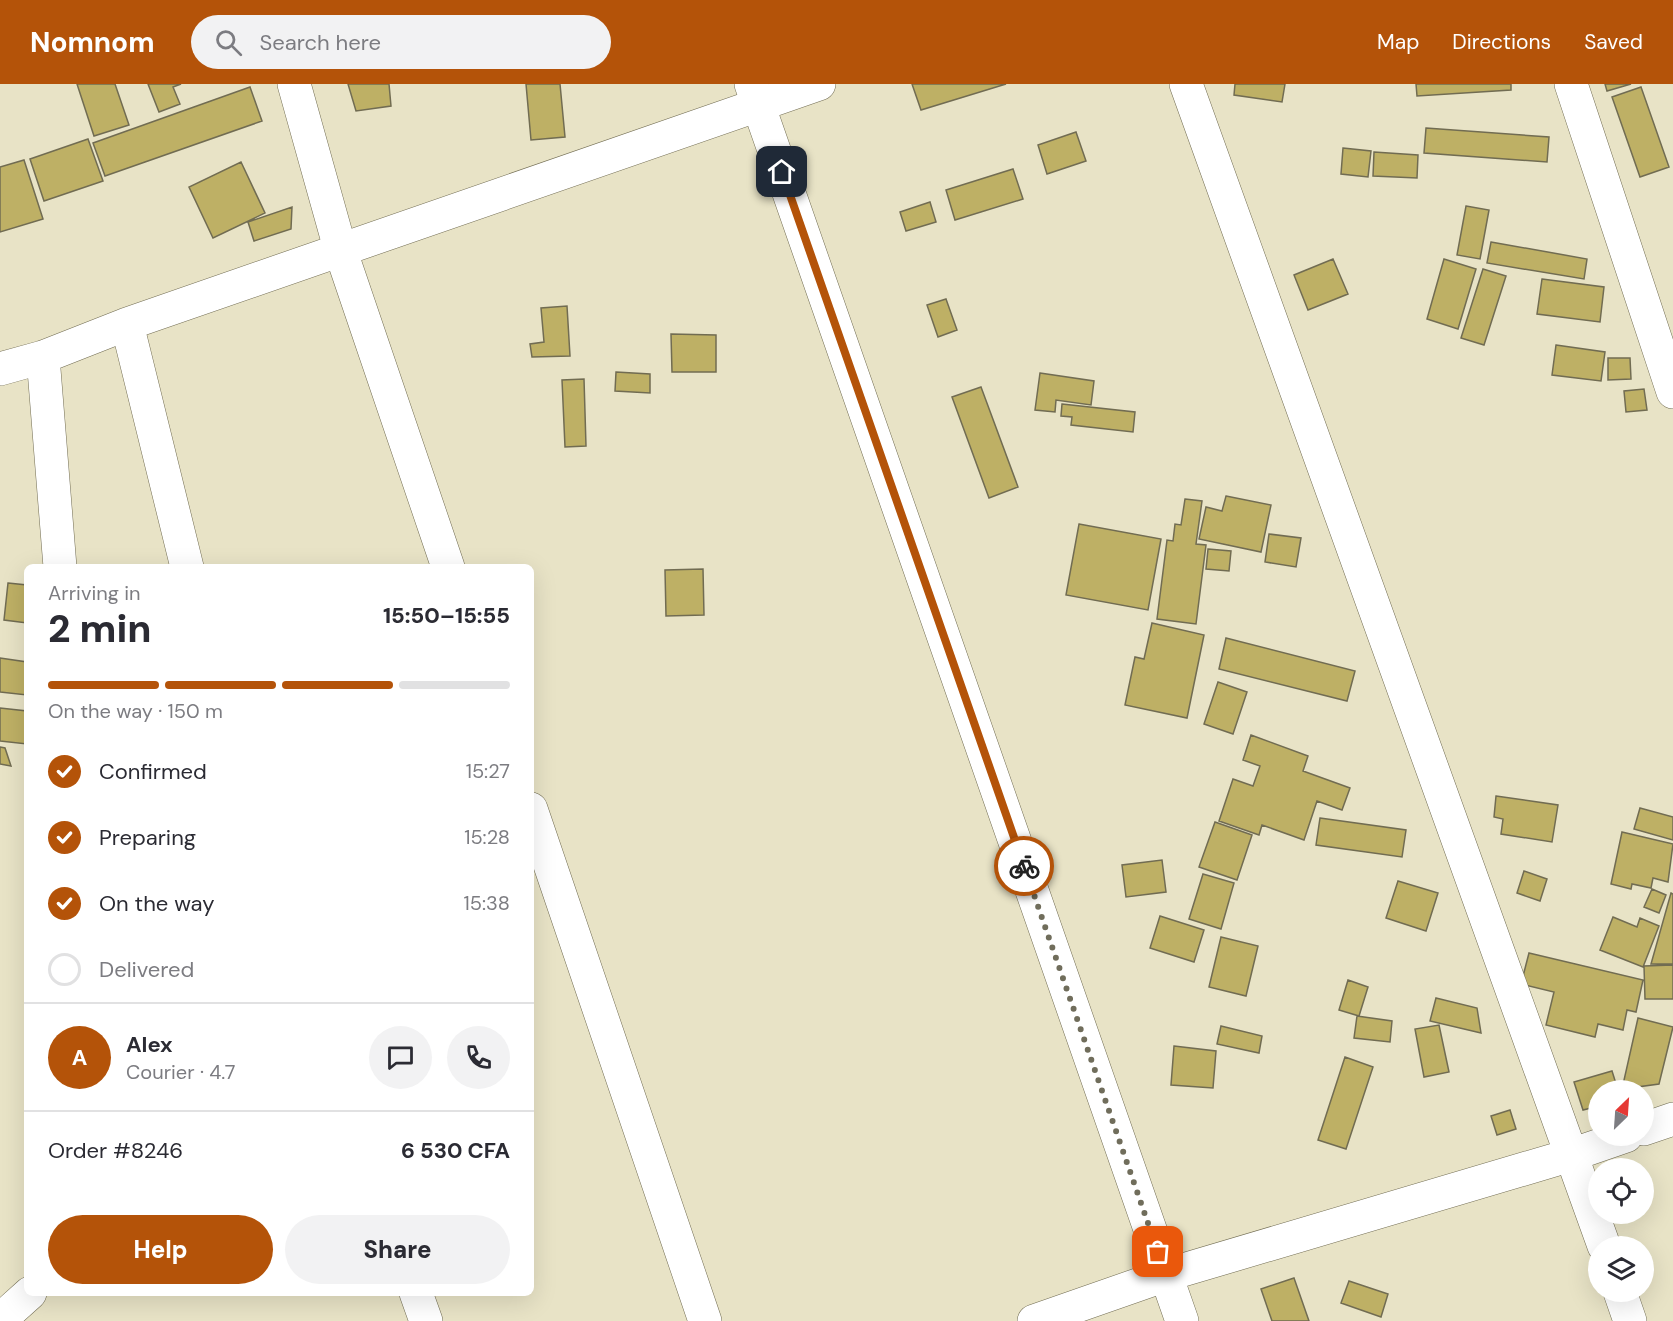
<!DOCTYPE html>
<html lang="en">
<head>
<meta charset="utf-8">
<style>
	body { margin:0; font-family:"DM Sans",sans-serif; background:#f2f2f3; color:#2b2b33; height:100vh; display:flex; flex-direction:column; font-size:22px; white-space:nowrap }
	* { box-sizing:border-box; margin:0 }
	p { font-size:20px; color:#7c7c81 }
	.icon { flex:none; width:33px; height:33px; fill:none; stroke:currentColor; stroke-width:2; stroke-linecap:round; stroke-linejoin:round }
	.map { position:relative; flex:1; overflow:hidden }
	.drawer { position:absolute; left:24px; top:480px; width:510px; height:732px; display:flex; flex-direction:column; background:#fff; border-radius:9px; box-shadow:0 6px 24px #0002 }
	.drawer>* { flex:none }
	.needle { width:39px; rotate:25deg }
	.fabs { position:absolute; left:1588px; top:996px; display:grid; gap:12px }
	.fabs a { display:grid; place-items:center; width:66px; height:66px; border-radius:50%; background:#fff; box-shadow:0 6px 24px #0002; font-size:30px }
	.pin { position:absolute; display:grid; place-items:center; width:51px; height:51px; color:#fff; margin:-26px; border-radius:12px; box-shadow:0 3px 9px #0006 }
	.courier { position:absolute; display:grid; place-items:center; width:60px; height:60px; margin:-30px; border:4px solid #b45309; border-radius:50%; background:#fff; color:#222; box-shadow:0 2px 8px #0007 }
	.summary em { font-style:normal; font-weight:800 }
	.summary div { display:flex; flex-direction:column-reverse }
	.summary { display:flex; align-items:center; justify-content:space-between; height:102px; padding:0 24px }
	h1 { font-size:39px; font-weight:800; line-height:45px }
	.bar { display:grid; grid-template-columns:repeat(4,1fr); gap:9px 6px; align-content:center; height:72px; padding:0 24px }
	.bar i { height:8px; border-radius:4px; background:#e1e1e2 }
	.bar .active { background:#b45309 }
	.bar p { grid-column:span 4 }
	.line { display:flex; align-items:center; gap:15px; padding:0 24px; border-top:2px solid #e1e1e2 }
	.line div { flex:1 }
	.round { display:grid; place-items:center; flex:none; width:63px; height:63px; border-radius:32px; background:#f2f2f3 }
	ol { padding:0 24px; list-style:none }
	li { display:flex; align-items:center; gap:18px; height:66px }
	li p { margin-inline-start:auto }
	li .icon { padding:6px; border-radius:50%; background:#b45309; color:#fff; stroke-width:4 }
	li:last-child { color:#7c7c81 }
	li i { width:33px; height:33px; border:3px solid #e1e1e2; border-radius:50% }
	.primary-button { display:flex; gap:12px; margin-top:auto; padding:12px 24px }
	.primary-button a { flex:1; height:69px; border-radius:36px; background:#b45309; color:#fff; font-size:24px; font-weight:800; line-height:69px; text-align:center }
	.primary-button a+a { background:#f2f2f3; color:#2b2b33 }
	header { display:flex; align-items:center; gap:36px; box-sizing:border-box; height:84px; padding:0 30px; background:#b45309; color:#fff }
	header strong { font-size:28px }
	nav { display:flex; gap:33px; margin-inline-start:auto; font-size:21px }
	.search { width:420px; height:54px; background:#f2f2f3; display:flex; align-items:center; gap:15px; box-sizing:border-box; padding:0 21px; border-radius:33px; color:#7c7c81; font-size:22px }
	.map>svg:first-child { display:block }
	.building { fill:#beb065; stroke:#716c52; stroke-width:1.5 }
	.lines { fill:none; stroke-linecap:round; stroke-linejoin:round }
	.minor-casing { stroke:#716c52; stroke-width:34 }
	.tertiary-casing { stroke:#716c52; stroke-width:34 }
	.minor { stroke:#fff; stroke-width:33 }
	.tertiary { stroke:#fff; stroke-width:33 }
	.done { stroke:#706d5b; stroke-width:6; stroke-dasharray:0 10.8 }
	.route { stroke:#b45309; stroke-width:8 }
</style>
</head>
<body>
<header>
<strong>Nomnom</strong>
<div class="search"><svg class="icon" aria-label="search" viewBox="0 0 24 24"><circle cx="10" cy="10" r="6"/><path d="M15 15l6 6"/></svg>Search here</div>
<nav><a>Map</a><a>Directions</a><a>Saved</a></nav>
</header>
<div class="map">
<svg width="1673" height="1237" viewBox="0 0 1673 1237">
	<rect width="100%" height="100%" fill="#e8e3c6"/>
	<path class="building" d="M77,0H115L129,41L94,52Z
		M148,0H181L173,3L180,20L159,28Z
		M348,0H389L391,22L356,27Z
		M526,0H560L565,53L531,56Z
		M912,0H1006L921,26Z
		M1235,0H1285L1282,18L1234,11Z
		M1416,0H1511V6L1417,12Z
		M1605,0H1631L1607,7Z
		M250,3L262,37L105,92L93,59Z
		M1641,3L1669,83L1640,93L1612,13Z
		M1426,44L1549,53L1547,78L1424,69Z
		M1076,48L1086,77L1047,90L1038,61Z
		M88,55L103,97L44,117L30,75Z
		M1343,64L1371,67L1368,93L1341,90Z
		M1374,68L1418,71L1417,94L1373,92Z
		M24,76L43,135L0,148V83Z
		M241,78L265,129L213,154L189,103Z
		M1013,85L1023,115L955,136L946,106Z
		M930,118L936,138L906,147L900,128Z
		M1466,122L1489,126L1480,175L1457,171Z
		M292,123L291,145L254,157L248,138Z
		M1491,158L1587,175L1584,195L1487,179Z
		M1333,175L1348,210L1308,226L1294,191Z
		M1444,175L1476,185L1458,245L1427,235Z
		M1483,185L1506,192L1484,261L1461,254Z
		M1542,195L1604,203L1600,238L1537,230Z
		M946,215L957,246L938,253L927,221Z
		M567,222L570,272L532,273L530,260L544,258L541,224Z
		M671,250L716,251V288H672Z
		M1556,261L1605,268L1601,297L1552,291Z
		M1608,274H1630L1631,295L1608,296Z
		M616,288L650,290V309L615,307Z
		M1040,289L1094,297L1091,321L1056,316L1055,328L1035,326Z
		M584,295L586,362L565,363L562,296Z
		M981,303L1018,403L989,414L952,313Z
		M1644,305L1647,326L1626,328L1624,307Z
		M1062,320L1135,328L1133,348L1071,341L1072,333L1061,332Z
		M1226,412L1271,421L1261,468L1199,455L1206,423L1222,427Z
		M1185,415L1202,417L1196,460L1206,461L1196,540L1157,535L1167,456L1173,457L1175,440L1181,441Z
		M1079,440L1161,455L1148,526L1066,511Z
		M1269,450L1301,454L1296,483L1265,478Z
		M1208,465L1231,467L1229,487L1206,485Z
		M703,485L704,531L666,532L665,486Z
		M8,499L27,501V539L4,536Z
		M1152,539L1204,551L1187,634L1125,621L1135,573L1144,575Z
		M1226,554L1355,587L1347,617L1219,585Z
		M0,574L27,578V611L0,608Z
		M1218,598L1247,608L1233,650L1204,640Z
		M0,624L27,627V660L0,657Z
		M1251,651L1308,672L1303,687L1350,704L1342,726L1317,717L1304,756L1262,741L1259,751L1219,737L1233,695L1253,702L1260,682L1243,676Z
		M0,663L5,664L11,682L0,680Z
		M1496,712L1558,721L1552,758L1501,750L1503,735L1494,733Z
		M1640,724L1673,733V756L1634,745Z
		M1320,734L1406,746L1402,773L1316,761Z
		M1215,738L1252,751L1237,796L1199,783Z
		M1622,748L1673,760L1668,798L1653,794L1651,804L1632,800L1631,805L1611,800Z
		M1162,776L1166,808L1126,813L1122,781Z
		M1524,787L1547,795L1540,817L1517,809Z
		M1203,790L1234,799L1221,845L1189,835Z
		M1398,797L1438,809L1426,847L1386,834Z
		M1652,805L1666,811L1659,829L1644,823Z
		M1671,809L1673,810V880H1651Z
		M1160,832L1204,846L1194,878L1150,864Z
		M1613,833L1637,843L1640,834L1659,842L1643,883L1600,866Z
		M1221,853L1258,862L1246,912L1209,903Z
		M1529,869L1643,896L1636,928L1627,926L1623,946L1598,940L1595,953L1546,941L1554,908L1521,900Z
		M1673,881V915H1645L1644,882Z
		M1348,896L1368,903L1359,932L1339,926Z
		M1436,914L1477,924L1481,949L1430,937Z
		M1357,932L1392,937L1390,958L1354,954Z
		M1638,934L1673,943L1659,1000L1622,1005Z
		M1439,941L1449,988L1424,993L1415,945Z
		M1221,942L1262,952L1259,969L1217,960Z
		M1174,962L1216,967L1213,1004L1171,1001Z
		M1345,973L1373,983L1346,1065L1318,1056Z
		M1612,987L1618,1006H1599V1022L1583,1026L1574,998Z
		M1510,1026L1516,1045L1497,1051L1491,1032Z
		M1294,1194L1309,1237H1272L1261,1205Z
		M1349,1197L1388,1210L1381,1233L1341,1219Z"/>
	<g class="lines">
		<defs>
			<path id="minor" d="M294,0L341,168L448,483
				M1186,0L1604,1162
				M1571,0L1673,308
				M127,240L187,483
				M43,273L60,483
				M0,285L43,273L127,240L819,0
				M531,725L705,1237
				M1644,1045L1673,1035
				M1620,1208L1630,1237
				M416,1209L426,1237
				M0,1236L30,1209
				M1034,1237L1166,1191L1571,1071L1626,1052"/>
			<path id="tertiary" d="M751,0L1182,1237"/>
		</defs>
		<use href="#minor" class="minor-casing"/>
		<use href="#tertiary" class="tertiary-casing"/>
		<use href="#minor" class="minor"/>
		<use href="#tertiary" class="tertiary"/>
	</g>
	<g class="lines">
		<path class="done" d="M1024,782L1158,1168"/>
		<path class="route" d="M782,88L1024,782"/>
	</g>
</svg>
<div class="fabs">
<a><svg class="needle" viewBox="-14 -14 28 28"><path d="M0-13l5 13h-10z" fill="#e53935"/><path d="M0 13l5-13h-10z" fill="#7c7c81"/></svg></a>
<a><svg class="icon" aria-label="locate" viewBox="0 0 24 24"><circle cx="12" cy="12" r="6"/><path d="M12 2v4M12 18v4M2 12h4M18 12h4"/></svg></a>
<a><svg class="icon" aria-label="layers" viewBox="0 0 24 24"><path d="M12 4l9 5-9 5-9-5zM3 14l9 5 9-5"/></svg></a>
</div>
<div class="pin" style="left:1158px;top:1168px;background:#ea580c"><svg class="icon" aria-label="bag" viewBox="0 0 24 24"><path d="M5 8h14l-1 12H6zM9 8a3 3 0 0 1 6 0"/></svg></div>
<div class="pin" style="left:782px;top:88px;background:#1f2937"><svg class="icon" aria-label="home" viewBox="0 0 24 24"><path d="M3 11l9-7 9 7M6 9v11h12V9"/></svg></div>
<div class="courier" style="left:1024px;top:782px"><svg class="icon" aria-label="bike" viewBox="0 0 24 24"><circle cx="6" cy="16" r="4"/><circle cx="18" cy="16" r="4"/><path d="M6 16l4-8h5l3 8M10 8l3 8H6M13 5h3"/></svg></div>
<section class="drawer">
<div class="summary"><div><h1>2 min</h1><p>Arriving in</p></div><em>15:50–15:55</em></div>
<div class="bar"><i class="active"></i><i class="active"></i><i class="active"></i><i></i><p>On the way · 150 m</p></div>
<ol>
<li><svg class="icon" aria-label="check" viewBox="0 0 24 24"><path d="M5 12l5 5 9-10"/></svg>Confirmed<p>15:27</p></li>
<li><svg class="icon" aria-label="check" viewBox="0 0 24 24"><path d="M5 12l5 5 9-10"/></svg>Preparing<p>15:28</p></li>
<li><svg class="icon" aria-label="check" viewBox="0 0 24 24"><path d="M5 12l5 5 9-10"/></svg>On the way<p>15:38</p></li>
<li><i></i>Delivered</li>
</ol>
<div class="line" style="height:108px"><b class="round" style="background:#b45309;color:#fff">A</b><div><b>Alex</b><p>Courier · 4.7</p></div><a class="round"><svg class="icon" aria-label="chat" viewBox="0 0 24 24"><path d="M4 5h16v11H9l-5 4z"/></svg></a><a class="round"><svg class="icon" aria-label="phone" viewBox="0 0 24 24"><path d="M5 4h4l2 5-3 2q2 4 5 5l2-3 5 2v4C11 20 4 13 5 4z"/></svg></a></div>
<div class="line" style="height:78px"><div>Order #8246</div><b>6 530 CFA</b></div>
<div class="primary-button"><a>Help</a><a>Share</a></div>
</section>
</div>
</body>
</html>
